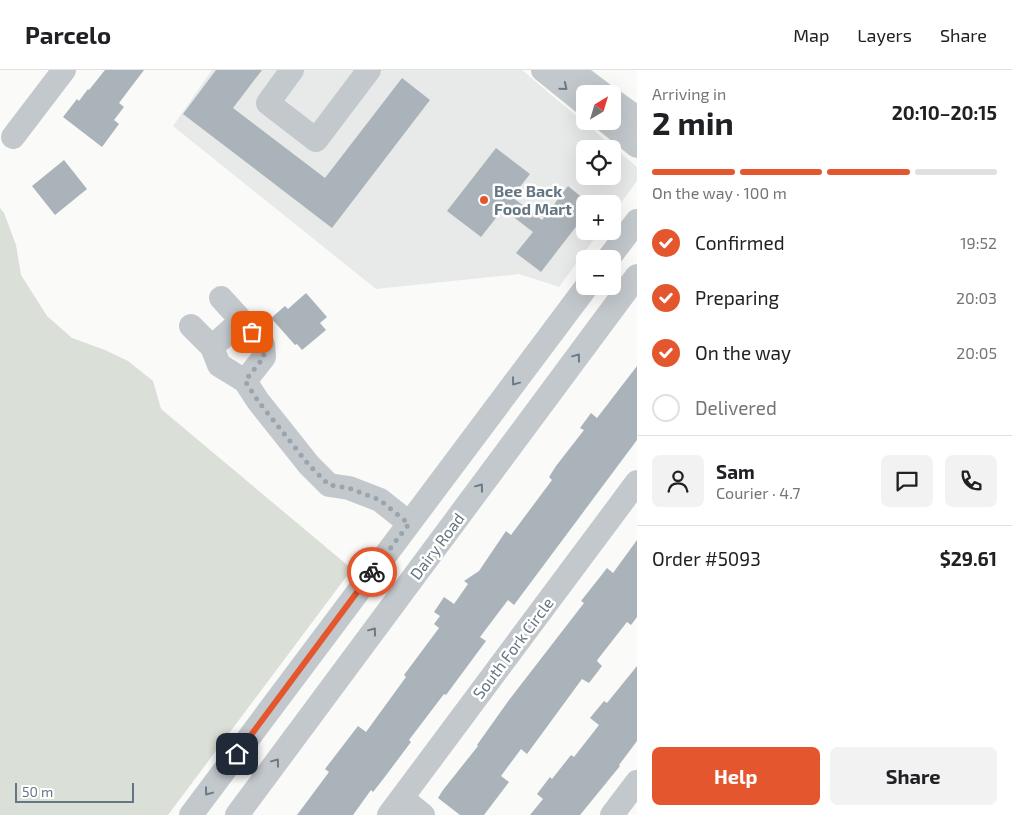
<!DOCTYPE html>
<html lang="en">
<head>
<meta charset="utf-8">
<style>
	body { margin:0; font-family:"Exo 2",sans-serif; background:#f2f2f2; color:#202124; height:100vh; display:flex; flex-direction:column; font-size:19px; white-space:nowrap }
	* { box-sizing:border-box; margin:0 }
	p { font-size:16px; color:#757577 }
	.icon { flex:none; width:28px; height:28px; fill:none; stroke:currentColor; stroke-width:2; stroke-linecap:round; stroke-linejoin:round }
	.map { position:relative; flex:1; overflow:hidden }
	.drawer { display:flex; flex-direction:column; background:#fff; width:375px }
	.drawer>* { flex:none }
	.needle { width:32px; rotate:38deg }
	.buttons { position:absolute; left:576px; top:15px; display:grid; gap:10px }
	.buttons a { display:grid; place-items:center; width:45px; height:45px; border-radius:8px; background:#fff; box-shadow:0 5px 20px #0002; font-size:25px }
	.scale { position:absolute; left:15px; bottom:12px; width:119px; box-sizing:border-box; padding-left:5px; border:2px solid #657683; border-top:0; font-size:14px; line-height:18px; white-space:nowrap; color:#657683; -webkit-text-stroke:4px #fff; paint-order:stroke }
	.pin { position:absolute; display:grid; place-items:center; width:42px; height:42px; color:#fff; margin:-21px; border-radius:10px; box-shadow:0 2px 8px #0006 }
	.courier { position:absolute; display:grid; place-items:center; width:50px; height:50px; margin:-25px; border:4px solid #e4572e; border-radius:50%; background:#fff; color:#222; box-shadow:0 1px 6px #0007 }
	.headline em { font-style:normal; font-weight:700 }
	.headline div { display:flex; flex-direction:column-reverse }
	.headline { display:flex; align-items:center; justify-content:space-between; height:85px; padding:0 15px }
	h1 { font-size:32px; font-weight:700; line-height:38px }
	.bar { display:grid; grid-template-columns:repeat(4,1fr); gap:8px 5px; align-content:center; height:60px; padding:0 15px }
	.bar i { height:6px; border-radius:4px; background:#e0e0e0 }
	.bar .on { background:#e4572e }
	.bar p { grid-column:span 4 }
	.line { display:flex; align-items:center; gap:12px; padding:0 15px; border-top:1px solid #e0e0e0 }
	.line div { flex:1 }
	.round { display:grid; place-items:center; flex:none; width:52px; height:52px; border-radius:8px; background:#f2f2f2 }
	ol { padding:0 15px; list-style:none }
	li { display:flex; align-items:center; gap:15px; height:55px }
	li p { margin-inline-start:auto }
	li .icon { padding:5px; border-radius:50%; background:#e4572e; color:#fff; stroke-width:4 }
	li:last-child { color:#757577 }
	li i { width:28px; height:28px; border:2px solid #e0e0e0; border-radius:50% }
	.primary-button { display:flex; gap:10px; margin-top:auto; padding:10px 15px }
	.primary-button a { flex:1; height:58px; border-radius:8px; background:#e4572e; color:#fff; font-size:20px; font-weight:700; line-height:58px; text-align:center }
	.primary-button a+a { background:#f2f2f2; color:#202124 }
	header { display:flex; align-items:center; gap:30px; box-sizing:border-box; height:70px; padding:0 25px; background:#fff; border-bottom:1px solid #e0e0e0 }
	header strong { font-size:24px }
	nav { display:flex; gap:28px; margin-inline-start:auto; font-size:18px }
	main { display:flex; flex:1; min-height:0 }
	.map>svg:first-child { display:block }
	.built { fill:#e8e9e9; fill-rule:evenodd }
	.green { fill:#dadfd7 }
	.building { fill:#aab3b9 }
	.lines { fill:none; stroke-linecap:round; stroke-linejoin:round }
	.minor { stroke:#c3c8cc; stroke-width:24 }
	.oneway { stroke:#6a7a87 }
	.done { stroke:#99a4ac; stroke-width:5; stroke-dasharray:0 9 }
	.route { stroke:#e4572e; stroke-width:6 }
	.poi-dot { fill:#e4572e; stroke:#fff; stroke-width:2 }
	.labels { text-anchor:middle; stroke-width:5; stroke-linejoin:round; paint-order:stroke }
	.poi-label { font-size:16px; font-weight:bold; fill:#657683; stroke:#fff; text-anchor:start }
	.street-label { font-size:16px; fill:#657683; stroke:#fff }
</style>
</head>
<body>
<header>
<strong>Parcelo</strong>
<nav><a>Map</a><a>Layers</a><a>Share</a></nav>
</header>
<main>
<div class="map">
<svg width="637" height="745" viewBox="0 0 637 745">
	<rect width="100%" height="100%" fill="#fafaf8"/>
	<path class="built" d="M212,0H522L637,97V111L613,144L612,134H585V161H600L559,217L519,204L376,219L173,56ZM585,79H612V106H585Z"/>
	<path class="green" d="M0,138L4,143L16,175L21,205L47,246L72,268L105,280L128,291L153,311L161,339L352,499L168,745H0Z"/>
	<path class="building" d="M105,0H144L119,33L124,37L114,50L119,54L102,77L63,47L77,29L79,31L88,19L89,20Z
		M216,0H262L233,38L325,108L402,8L430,30L332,158L183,44Z
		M496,78L530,104L512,127L542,150L568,116L585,130V145L541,202L516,183L533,162L503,139L481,167L447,141Z
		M64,90L87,119L55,145L32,116Z
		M306,223L327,247L320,253L326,260L302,280L297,274L295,275L271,248L285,236L288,239Z
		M637,296V370L514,535L508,530L480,567L486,571L446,625L444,624L409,670L411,672L384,708L373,722L371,720L353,745H297L329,702L325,699L358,656L366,662L406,607L404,605L439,558L434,554L440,546L434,542L444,527L454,534L468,514L464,511L479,501L506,461L511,465L552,410L549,407L556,396L584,360L580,358L591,343L597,348Z
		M637,470V547L631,555L627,552L598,589L597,591L602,596L589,613L582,609L527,684L521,679L501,706L509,712L484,745H460L438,728L443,720L478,676L477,675L509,630L584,533L581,531L600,507L607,498L613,503Z
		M637,596V671L619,695L620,696L580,745H530L543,729L537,724L550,707L552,709L571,685L574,687L599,655L590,648L604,631L607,633Z"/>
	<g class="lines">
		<path class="minor" d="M292,0L268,33L316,70L369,0
			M543,0L585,34
			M571,0L603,24
			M612,30L637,48
			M606,51L637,76
			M13,67L64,0
			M608,189L637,151
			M221,228L263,274L264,287L245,311L258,331L309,395L329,415L349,418L380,430L409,453
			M191,256L212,277L219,295L245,311
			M212,277L241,251
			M402,728L423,745
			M191,745L587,216
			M237,745L637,206
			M389,745L637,412
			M612,745L637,712"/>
	</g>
	<defs><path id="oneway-chevron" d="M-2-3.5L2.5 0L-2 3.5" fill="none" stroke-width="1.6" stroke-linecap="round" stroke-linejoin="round" transform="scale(1.25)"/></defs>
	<g class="oneway">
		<use href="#oneway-chevron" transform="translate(564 17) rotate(39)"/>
		<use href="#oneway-chevron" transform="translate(577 287) rotate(-53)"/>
		<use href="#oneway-chevron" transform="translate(515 312) rotate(127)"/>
		<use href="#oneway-chevron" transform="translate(480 417) rotate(-53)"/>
		<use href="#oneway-chevron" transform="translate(373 561) rotate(-53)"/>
		<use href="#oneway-chevron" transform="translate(276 692) rotate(-53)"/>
		<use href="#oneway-chevron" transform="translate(208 722) rotate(127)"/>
	</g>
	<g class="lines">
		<path class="done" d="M252,262L263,274L264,287L245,311L258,331L309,395L329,415L349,418L380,430L409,454L372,502"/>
		<path class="route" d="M237,684L372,502"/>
	</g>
	<circle class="poi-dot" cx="484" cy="130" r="5"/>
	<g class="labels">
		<g class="poi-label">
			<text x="494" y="127">Bee Back<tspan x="494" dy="18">Food Mart</tspan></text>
		</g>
		<g class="street-label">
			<text transform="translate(437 476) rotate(-53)" y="6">Dairy Road</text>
			<text transform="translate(513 578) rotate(-53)" y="6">South Fork Circle</text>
		</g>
	</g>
</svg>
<div class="buttons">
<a><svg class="needle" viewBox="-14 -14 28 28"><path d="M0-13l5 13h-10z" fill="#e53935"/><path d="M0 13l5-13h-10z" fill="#757577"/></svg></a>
<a><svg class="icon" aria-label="locate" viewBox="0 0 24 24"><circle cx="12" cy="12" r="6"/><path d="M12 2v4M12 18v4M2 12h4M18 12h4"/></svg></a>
<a>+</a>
<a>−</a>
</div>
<div class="scale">50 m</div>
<div class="pin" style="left:252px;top:262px;background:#ea580c"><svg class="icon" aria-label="bag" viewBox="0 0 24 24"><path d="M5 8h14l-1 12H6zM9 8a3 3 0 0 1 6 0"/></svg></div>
<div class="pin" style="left:237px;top:684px;background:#1f2937"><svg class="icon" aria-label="home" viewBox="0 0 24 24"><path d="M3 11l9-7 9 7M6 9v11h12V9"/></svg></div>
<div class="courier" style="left:372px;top:502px"><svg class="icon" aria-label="bike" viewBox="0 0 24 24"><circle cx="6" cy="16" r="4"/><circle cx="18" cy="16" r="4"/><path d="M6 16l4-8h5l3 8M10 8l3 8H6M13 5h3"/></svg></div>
</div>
<section class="drawer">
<div class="headline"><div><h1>2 min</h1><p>Arriving in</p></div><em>20:10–20:15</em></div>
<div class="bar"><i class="on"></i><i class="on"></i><i class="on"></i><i></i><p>On the way · 100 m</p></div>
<ol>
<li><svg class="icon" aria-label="check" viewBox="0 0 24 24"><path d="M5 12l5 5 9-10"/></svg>Confirmed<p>19:52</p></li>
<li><svg class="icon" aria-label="check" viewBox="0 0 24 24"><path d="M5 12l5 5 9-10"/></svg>Preparing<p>20:03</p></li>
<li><svg class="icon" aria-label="check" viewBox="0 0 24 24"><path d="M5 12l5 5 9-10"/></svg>On the way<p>20:05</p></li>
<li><i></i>Delivered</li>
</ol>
<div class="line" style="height:90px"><a class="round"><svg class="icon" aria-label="person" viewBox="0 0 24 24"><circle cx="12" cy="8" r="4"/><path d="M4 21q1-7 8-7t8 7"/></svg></a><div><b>Sam</b><p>Courier · 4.7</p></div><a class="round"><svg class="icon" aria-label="chat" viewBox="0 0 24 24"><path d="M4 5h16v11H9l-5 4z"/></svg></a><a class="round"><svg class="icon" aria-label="phone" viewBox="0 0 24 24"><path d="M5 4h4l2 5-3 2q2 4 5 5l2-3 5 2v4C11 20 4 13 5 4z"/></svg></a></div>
<div class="line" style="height:65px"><div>Order #5093</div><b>$29.61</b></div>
<div class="primary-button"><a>Help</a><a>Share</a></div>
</section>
</main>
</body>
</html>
